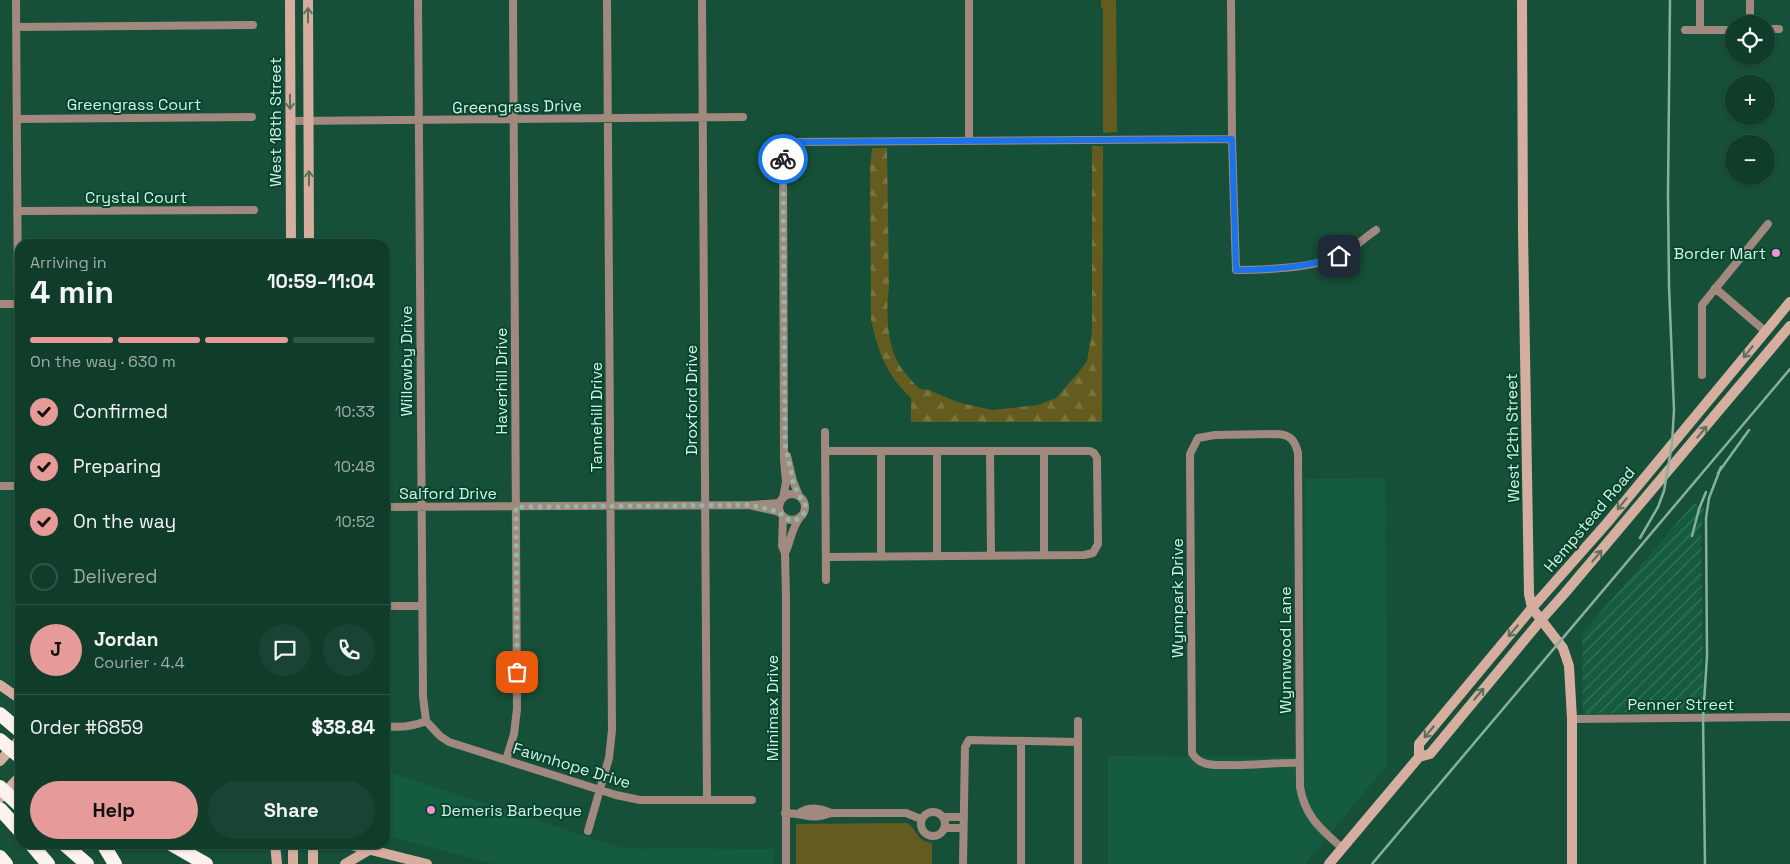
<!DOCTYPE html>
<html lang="en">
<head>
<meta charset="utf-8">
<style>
	body { margin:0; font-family:"Space Grotesk",sans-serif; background:#194332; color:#f1f3f6; height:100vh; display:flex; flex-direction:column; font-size:19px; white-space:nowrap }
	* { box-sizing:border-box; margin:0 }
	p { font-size:16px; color:#9cada8 }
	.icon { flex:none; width:28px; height:28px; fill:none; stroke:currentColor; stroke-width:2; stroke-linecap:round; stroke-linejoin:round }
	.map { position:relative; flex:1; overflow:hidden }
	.panel { position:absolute; left:15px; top:239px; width:375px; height:610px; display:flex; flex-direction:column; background:#103c2a; border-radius:15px; box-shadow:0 1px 4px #0004,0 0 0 1px #305647 }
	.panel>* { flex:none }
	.buttons { position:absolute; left:1725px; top:15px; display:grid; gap:10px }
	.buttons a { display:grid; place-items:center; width:50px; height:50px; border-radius:50%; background:#103c2a; box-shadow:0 1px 4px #0004,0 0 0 1px #305647; font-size:25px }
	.pin { position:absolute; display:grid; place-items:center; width:42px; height:42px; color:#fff; margin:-21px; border-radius:10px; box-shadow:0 2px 8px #0006 }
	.courier { position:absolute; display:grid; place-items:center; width:50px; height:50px; margin:-25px; border:4px solid #1a73e8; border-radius:50%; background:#fff; color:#222; box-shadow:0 1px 6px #0007 }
	.overview em { font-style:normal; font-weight:600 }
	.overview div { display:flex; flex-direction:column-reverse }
	.overview { display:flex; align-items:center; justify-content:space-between; height:85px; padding:0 15px }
	h1 { font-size:32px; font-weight:600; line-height:38px }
	.bar { display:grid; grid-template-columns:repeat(4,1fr); gap:8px 5px; align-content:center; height:60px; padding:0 15px }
	.bar i { height:6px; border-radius:4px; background:#305647 }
	.bar .on { background:#e69b98 }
	.bar p { grid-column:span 4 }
	.line { display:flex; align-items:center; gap:12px; padding:0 15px; border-top:1px solid #305647 }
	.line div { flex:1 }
	.round { display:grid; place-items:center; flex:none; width:52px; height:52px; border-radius:26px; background:#194332 }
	ol { padding:0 15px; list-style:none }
	li { display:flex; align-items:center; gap:15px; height:55px }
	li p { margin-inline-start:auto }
	li .icon { padding:5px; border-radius:50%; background:#e69b98; color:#111; stroke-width:4 }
	li:last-child { color:#9cada8 }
	li i { width:28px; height:28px; border:2px solid #305647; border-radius:50% }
	.button { display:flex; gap:10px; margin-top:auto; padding:10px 15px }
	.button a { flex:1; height:58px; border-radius:30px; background:#e69b98; color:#111; font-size:20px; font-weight:600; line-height:58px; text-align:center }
	.button a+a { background:#194332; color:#f1f3f6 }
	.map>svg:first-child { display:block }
	.built { fill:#155b3f }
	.industrial { fill:url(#industrial-furrows) }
	.green { fill:#645c1e }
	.forest { fill:url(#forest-firs) }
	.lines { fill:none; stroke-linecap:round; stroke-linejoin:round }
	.street { stroke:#a18980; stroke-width:8 }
	.secondary { stroke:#d5aea0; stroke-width:10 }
	.highway { stroke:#fef2ed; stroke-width:14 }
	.rail { stroke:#87b09d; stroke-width:2.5 }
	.highway-bridge { stroke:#fef2ed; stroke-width:14 }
	.oneway { stroke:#596f5c }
	.done { stroke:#92b9a6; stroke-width:5; stroke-dasharray:0 9 }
	.route { stroke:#1a73e8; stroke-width:6 }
	.poi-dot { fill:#f591d2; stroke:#06452e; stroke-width:2 }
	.labels { text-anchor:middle; stroke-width:4; stroke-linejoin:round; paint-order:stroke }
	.street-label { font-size:16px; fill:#d5f2e2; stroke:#06452e }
	.poi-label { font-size:16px; fill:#d5f2e2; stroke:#06452e; text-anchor:end }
</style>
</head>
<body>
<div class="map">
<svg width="1790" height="864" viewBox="0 0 1790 864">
	<defs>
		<pattern id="industrial-furrows" width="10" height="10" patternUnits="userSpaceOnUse" patternTransform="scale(1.25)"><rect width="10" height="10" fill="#155b3f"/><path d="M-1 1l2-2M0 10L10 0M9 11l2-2" fill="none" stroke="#36735a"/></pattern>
		<pattern id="forest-firs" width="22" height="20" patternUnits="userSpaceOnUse" patternTransform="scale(1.25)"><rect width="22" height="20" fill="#645c1e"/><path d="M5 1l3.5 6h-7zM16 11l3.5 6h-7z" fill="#79743e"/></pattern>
	</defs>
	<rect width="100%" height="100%" fill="#165038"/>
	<path class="built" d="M1385,478L1387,765L1305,864H1108V756L1305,757V479Z
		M385,771L623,848L774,849V864H495L487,862L385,836Z"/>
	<path class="industrial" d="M1694,503L1704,508L1701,531L1704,710L1583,714L1582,634Z"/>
	<path class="green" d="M1101,0H1116L1117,132L1103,133V8L1101,7Z
		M907,823C918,829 915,841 932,843V864H796V824Z"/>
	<path class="forest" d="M1092,146H1103L1102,422H911V398C887,376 877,350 871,319L870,168L872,148H887L889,287C886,308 887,342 897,361C903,372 911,380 920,389L929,390L957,402L992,410L1038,405L1056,398L1078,373L1087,361L1092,332Z"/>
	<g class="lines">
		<path class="street" d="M16,0L18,304
			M418,0L423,696L426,721
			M702,0L707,800
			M969,0V140
			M1231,0L1232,139L1236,270C1263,270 1315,268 1339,256C1352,250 1364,238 1376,230
			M1700,0V30
			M1750,0V24
			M16,27L253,25
			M1766,29H1779
			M1685,30H1734
			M17,119L252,117
			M290,121L743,117
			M17,211L254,210
			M1715,288L1765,331
			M0,304H20
			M1702,375V305L1768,224
			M20,396V436
			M825,432L826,580
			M826,451H1090L1094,453L1097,458L1098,544L1093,553L1084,555L826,557
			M881,451V556
			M937,451V556
			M990,451L991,556
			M1044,451V555
			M787,456L793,481L799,496
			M0,486H20
			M779 507a13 13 0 1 1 26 0a13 13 0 1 1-26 0Z
			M783,498L786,482L784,460L783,155V149L786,144L795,142L1232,139
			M753,506L780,512
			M385,507L751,505L780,503
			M783,517L782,546L785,553L786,597V864
			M20,525V576
			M785,553C791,541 791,530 799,519
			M385,606H422
			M1572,719L1790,717
			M426,721L440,736L449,742L616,795L640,800H752
			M1078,721V742
			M385,726C400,728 412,727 426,721
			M1021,741V864
			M506,760L514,734L517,709L513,0
			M1299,763C1275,762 1252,766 1228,765C1220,765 1211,766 1204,763C1198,761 1195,758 1192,753L1190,454L1198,438L1215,435L1278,434C1291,435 1295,441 1298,453L1300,787C1305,817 1321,829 1342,848
			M921 824a12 12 0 1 1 24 0a12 12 0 1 1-24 0Z
			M785,813C806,813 809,821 831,813H906L921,819
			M799,813C810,806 819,808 831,813
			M943,817H964
			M944,828H963
			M588,831L609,758L612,730L607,0
			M963,864L965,747L969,740L1078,742V864"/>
		<path class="secondary" d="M290,0L291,244
			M308,0L309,244
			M1522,0L1523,232L1529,594L1532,608L1563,648L1569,666L1572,719V864
			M0,685L20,699
			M1419,757V744L1532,608L1607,523L1790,302
			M0,761L20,739
			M0,798L20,776
			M275,844L277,864
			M293,844V864
			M313,844V864
			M347,844L427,864
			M345,864L369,850
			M1329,864L1419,757L1430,754L1541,620L1565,593L1790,326"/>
		<path class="highway" d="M0,714L20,731
			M0,809L20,831
			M31,844L48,864
			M64,844L87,864
			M103,844L115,864
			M171,844L206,864
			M0,857L6,864"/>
		<path class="rail" d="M1718,473L1749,430
			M1692,536L1699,509L1706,492
			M1640,538L1658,507L1664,491L1672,444L1674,410L1669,286L1668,193L1670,0
			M1372,864L1790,369
			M1705,864L1703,718L1707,656L1706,518L1709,498L1721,467"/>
		<path class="highway-bridge" d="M0,740L20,757
			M0,787L20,806"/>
	</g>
	<defs><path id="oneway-shaft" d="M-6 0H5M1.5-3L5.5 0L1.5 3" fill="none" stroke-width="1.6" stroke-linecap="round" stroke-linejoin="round" transform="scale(1.25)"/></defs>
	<g class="oneway">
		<use href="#oneway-shaft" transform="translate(308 15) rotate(-90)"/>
		<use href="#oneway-shaft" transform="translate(290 102) rotate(90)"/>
		<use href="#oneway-shaft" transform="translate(309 178) rotate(-90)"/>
		<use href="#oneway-shaft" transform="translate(1748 352) rotate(129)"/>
		<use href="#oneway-shaft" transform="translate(1702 432) rotate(-50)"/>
		<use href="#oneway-shaft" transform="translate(1622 504) rotate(129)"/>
		<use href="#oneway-shaft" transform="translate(1597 556) rotate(-50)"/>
		<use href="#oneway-shaft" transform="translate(1513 631) rotate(130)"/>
		<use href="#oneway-shaft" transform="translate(1479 694) rotate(-50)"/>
		<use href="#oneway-shaft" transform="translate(1429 732) rotate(130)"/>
	</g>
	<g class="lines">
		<path class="done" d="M517,672L516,507L751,505L780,512C788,527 808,520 805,503L799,496L793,481L785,444L783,159"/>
		<path class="route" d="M783,159L784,149L786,144L796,142L1232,139L1236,270C1270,270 1307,268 1339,256"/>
	</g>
	<g class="poi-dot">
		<circle cx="1776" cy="253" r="5"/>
		<circle cx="431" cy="810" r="5"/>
	</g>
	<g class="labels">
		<g class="street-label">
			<text x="134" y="110">Greengrass Court</text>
			<text transform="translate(517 106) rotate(-1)" y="6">Greengrass Drive</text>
			<text transform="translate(275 122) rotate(-90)" y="6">West 18th Street</text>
			<text x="136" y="203">Crystal Court</text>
			<text transform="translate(406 361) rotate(-90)" y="6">Willowby Drive</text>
			<text transform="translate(501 381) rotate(-90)" y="6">Haverhill Drive</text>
			<text transform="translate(691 400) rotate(-90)" y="6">Droxford Drive</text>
			<text transform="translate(596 417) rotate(-90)" y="6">Tannehill Drive</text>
			<text transform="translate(1512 438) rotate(-91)" y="6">West 12th Street</text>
			<text x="448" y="499">Salford Drive</text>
			<text transform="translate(1589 519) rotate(-50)" y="6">Hempstead Road</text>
			<text transform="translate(1177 598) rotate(-90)" y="6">Wynnpark Drive</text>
			<text transform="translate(1285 650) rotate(-90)" y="6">Wynnwood Lane</text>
			<text x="1681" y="710">Penner Street</text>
			<text transform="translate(772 708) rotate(-90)" y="6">Minimax Drive</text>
			<text transform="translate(572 765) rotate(17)" y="6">Fawnhope Drive</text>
		</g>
		<g class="poi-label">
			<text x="1766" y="259">Border Mart</text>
			<text x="441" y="816" text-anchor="start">Demeris Barbeque</text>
		</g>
	</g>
</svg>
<div class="buttons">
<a><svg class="icon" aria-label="locate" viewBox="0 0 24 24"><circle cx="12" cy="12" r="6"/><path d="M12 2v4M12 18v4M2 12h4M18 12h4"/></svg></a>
<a>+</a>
<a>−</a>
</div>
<div class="pin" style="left:517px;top:672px;background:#ea580c"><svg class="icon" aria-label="bag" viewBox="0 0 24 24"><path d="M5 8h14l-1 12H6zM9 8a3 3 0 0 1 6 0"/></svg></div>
<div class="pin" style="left:1339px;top:256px;background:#1f2937"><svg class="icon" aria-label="home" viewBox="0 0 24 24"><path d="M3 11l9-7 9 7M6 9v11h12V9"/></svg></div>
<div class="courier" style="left:783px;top:159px"><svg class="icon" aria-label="bike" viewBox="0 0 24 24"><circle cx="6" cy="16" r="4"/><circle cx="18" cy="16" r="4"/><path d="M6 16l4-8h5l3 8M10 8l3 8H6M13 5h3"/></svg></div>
<section class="panel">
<div class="overview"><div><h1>4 min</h1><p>Arriving in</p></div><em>10:59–11:04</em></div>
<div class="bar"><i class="on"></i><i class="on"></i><i class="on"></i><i></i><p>On the way · 630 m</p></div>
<ol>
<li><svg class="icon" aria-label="check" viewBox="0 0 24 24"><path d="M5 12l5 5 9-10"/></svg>Confirmed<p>10:33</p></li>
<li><svg class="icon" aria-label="check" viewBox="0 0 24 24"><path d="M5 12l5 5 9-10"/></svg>Preparing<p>10:48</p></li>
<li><svg class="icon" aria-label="check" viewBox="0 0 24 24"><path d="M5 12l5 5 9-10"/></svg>On the way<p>10:52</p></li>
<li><i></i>Delivered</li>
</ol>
<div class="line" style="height:90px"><b class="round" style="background:#e69b98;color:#111">J</b><div><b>Jordan</b><p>Courier · 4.4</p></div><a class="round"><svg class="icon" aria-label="chat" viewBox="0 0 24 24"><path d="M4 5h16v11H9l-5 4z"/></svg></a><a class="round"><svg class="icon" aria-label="phone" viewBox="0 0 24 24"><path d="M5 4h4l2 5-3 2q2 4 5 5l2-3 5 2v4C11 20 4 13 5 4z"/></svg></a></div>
<div class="line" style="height:65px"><div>Order #6859</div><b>$38.84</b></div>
<div class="button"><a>Help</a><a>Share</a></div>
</section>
</div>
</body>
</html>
